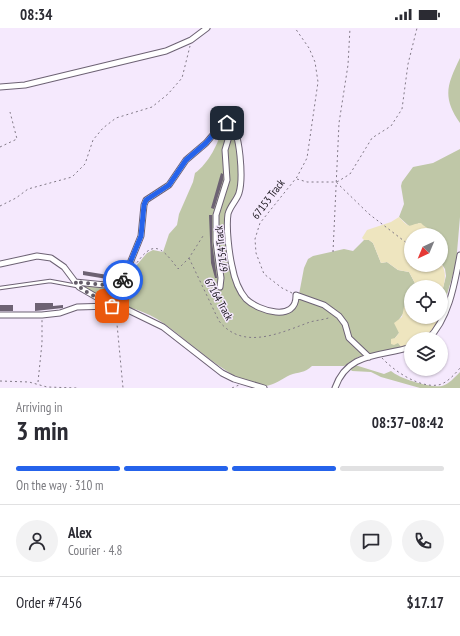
<!DOCTYPE html>
<html lang="en">
<head>
<meta charset="utf-8">
<style>
	body { margin:0; font-family:"PT Sans Narrow",sans-serif; background:#f2f2f3; color:#2b2b33; height:100vh; display:flex; flex-direction:column; font-size:15px; white-space:nowrap }
	* { box-sizing:border-box; margin:0 }
	p { font-size:13px; color:#7c7c81 }
	.icon { flex:none; width:22px; height:22px; fill:none; stroke:currentColor; stroke-width:2; stroke-linecap:round; stroke-linejoin:round }
	.map { position:relative; height:360px; overflow:hidden }
	.details { display:flex; flex-direction:column; background:#fff; flex:1 }
	.details>* { flex:none }
	.needle { width:26px; rotate:224deg }
	.controls { position:absolute; left:404px; top:200px; display:grid; gap:8px }
	.controls a { display:grid; place-items:center; width:44px; height:44px; border-radius:50%; background:#fff; box-shadow:0 1px 3px #0004; font-size:20px }
	.pin { position:absolute; display:grid; place-items:center; width:34px; height:34px; color:#fff; margin:-17px; border-radius:8px; box-shadow:0 2px 6px #0006 }
	.courier { position:absolute; display:grid; place-items:center; width:40px; height:40px; margin:-20px; border:3px solid #2563eb; border-radius:50%; background:#fff; color:#222; box-shadow:0 1px 5px #0007 }
	.headline em { font-style:normal; font-weight:600 }
	.headline div { display:flex; flex-direction:column-reverse }
	.headline { display:flex; align-items:center; justify-content:space-between; height:68px; padding:0 16px }
	h1 { font-size:26px; font-weight:600; line-height:30px }
	.bar { display:grid; grid-template-columns:repeat(4,1fr); gap:6px 4px; align-content:center; height:48px; padding:0 16px }
	.bar i { height:5px; border-radius:3px; background:#e1e1e2 }
	.bar .on { background:#2563eb }
	.bar p { grid-column:span 4 }
	.line { display:flex; align-items:center; gap:10px; padding:0 16px; border-top:1px solid #e1e1e2 }
	.line div { flex:1 }
	.round { display:grid; place-items:center; flex:none; width:42px; height:42px; border-radius:21px; background:#f2f2f3 }
	.status { display:flex; justify-content:space-between; align-items:center; height:28px; padding:0 20px; background:#fff; direction:ltr }
	.status svg { height:11px; fill:currentColor }
	.map>svg:first-child { display:block }
	.green { fill:#bfc7a7 }
	.sand { fill:#eee5bf }
	.building { fill:#6d6273 }
	.lines { fill:none; stroke-linecap:round; stroke-linejoin:round }
	.lane-casing { stroke:#6d6274; stroke-width:4.5 }
	.street-casing { stroke:#6d6274; stroke-width:7 }
	.path { stroke:#817986; stroke-width:1; stroke-dasharray:2 3; stroke-linecap:butt }
	.lane { stroke:#fff; stroke-width:2.5 }
	.street { stroke:#fff; stroke-width:5 }
	.done { stroke:#635c68; stroke-width:4; stroke-dasharray:0 7.2 }
	.route { stroke:#2563eb; stroke-width:5 }
	.labels { text-anchor:middle; stroke-width:3; stroke-linejoin:round; paint-order:stroke }
	.street-label { font-size:11px; fill:#141017; stroke:#f5e9fd }
</style>
</head>
<body>
<div class="status"><b>08:34</b><svg viewBox="0 0 49 12"><path d="M0 12V9h3v3zM5 12V6h3v6zM10 12V3h3v9zM15 12V0h3v12zM26 1h20v11H26zM47 4h2v5h-2z"/></svg></div>
<div class="map">
<svg width="460" height="360" viewBox="0 0 460 360">
	<rect width="100%" height="100%" fill="#f5e9fd"/>
	<path class="green" d="M460,30V95C442,69 447,57 460,30Z
		M226,96L231,98L237,111L239,160L226,192L232,244L253,279L274,287L291,284L297,277L304,240L308,231L313,228L344,221L353,223L364,212H369L373,215L381,235L387,234L398,242L409,244L417,259H411V278L409,277L398,293L399,305L395,310L402,320L358,329L344,338H312C305,345 298,344 290,347C282,351 274,357 265,358C236,360 182,306 157,291C139,280 119,278 100,269C94,266 88,262 82,258L87,256L118,259L147,225L153,222L163,224L169,206L177,197L179,186L193,154L195,145C208,136 220,114 222,98Z
		M460,121V189L456,236L441,287V268L446,248L445,241L441,235V207L426,200L419,195L414,199L409,198L399,189L404,176L401,158L402,154L413,139L433,135Z
		M355,337L384,346L391,343C400,351 431,360 442,358C449,356 455,349 460,344V360H420L381,349L371,344L352,343L350,341Z"/>
	<path class="sand" d="M399,189C412,203 408,196 421,195C426,201 433,201 438,207H411V237H441V235C448,246 444,256 441,268V259H417L409,244L398,242L387,234L381,235L373,215L369,212H364L362,210L367,202L391,194Z
		M409,276L411,278V289H441L435,300L425,311H411V317L402,320L398,315L394,317L391,316V311L395,310L399,305L394,295L402,289L404,279Z"/>
	<path class="building" d="M221,145L223,146V152L214,181L211,180Z
		M209,187H212V214L217,250H215L211,235Z
		M83,243L114,248L113,252L83,247Z
		M35,275H53V278L63,277V280L35,283Z
		M0,277H13V283H0Z"/>
	<g class="lines">
		<defs>
			<path id="lane" d="M0,260L50,253L77,258"/>
			<path id="street" d="M0,59L25,57L166,23L191,12L207,0
				M0,236L37,228L51,230L64,239L79,259L112,278
				M75,254L115,258L120,255L124,250L141,208L144,177L146,172L169,157L186,132L206,115L222,96L229,95C241,102 243,152 239,165C237,172 230,178 228,186C226,199 229,225 232,238C234,249 239,263 246,271C258,283 297,295 296,267L324,277L339,288L345,296L349,310L369,329
				M220,259L221,250L216,214V187L227,152L225,122L230,105L229,95
				M0,287H42L60,285L77,279L112,278L128,282L163,299L222,345L234,351L264,360
				M428,311C449,291 455,254 460,227
				M335,360C348,323 381,329 411,319"/>
		</defs>
		<use href="#lane" class="lane-casing"/>
		<use href="#street" class="street-casing"/>
		<path class="path" d="M0,119L17,111L10,84
			M297,151L307,154H336L369,186L408,216
			M337,154L350,146L372,110L391,98L402,81L408,36L417,0
			M0,178L16,170L28,161L72,149L85,136L93,112L103,100L116,90L152,79L168,66L182,50L190,18
			M333,224L339,95L348,37L350,0
			M189,230L219,293C243,323 280,305 310,294C317,292 324,292 331,289
			M134,239C152,212 160,216 178,241L189,230L203,208
			M292,265L282,260L264,246L256,225L255,211L260,195L297,149L307,130L318,54L315,34L309,20L295,0
			M114,283L117,296L123,360
			M382,330C394,343 419,360 438,357C446,356 455,346 460,340
			M0,353L29,354L47,359L77,360
			M38,354L42,315V292
			M232,360L239,357"/>
		<use href="#lane" class="lane"/>
		<use href="#street" class="street"/>
	</g>
	<g class="lines">
		<path class="done" d="M112,278L83,262L75,254L115,258L123,252"/>
		<path class="route" d="M123,252L141,208L144,177L146,172L169,157L186,132L206,115L222,96L227,95"/>
	</g>
	<g class="labels">
		<g class="street-label">
			<text transform="translate(268 171) rotate(-53)" y="4">67153 Track</text>
			<text transform="translate(221 221) rotate(-97)" y="4">67154 Track</text>
			<text transform="translate(219 271) rotate(61)" y="4">67164 Track</text>
		</g>
	</g>
</svg>
<div class="controls">
<a><svg class="needle" viewBox="-14 -14 28 28"><path d="M0-13l5 13h-10z" fill="#e53935"/><path d="M0 13l5-13h-10z" fill="#7c7c81"/></svg></a>
<a><svg class="icon" aria-label="locate" viewBox="0 0 24 24"><circle cx="12" cy="12" r="6"/><path d="M12 2v4M12 18v4M2 12h4M18 12h4"/></svg></a>
<a><svg class="icon" aria-label="layers" viewBox="0 0 24 24"><path d="M12 4l9 5-9 5-9-5zM3 14l9 5 9-5"/></svg></a>
</div>
<div class="pin" style="left:112px;top:278px;background:#ea580c"><svg class="icon" aria-label="bag" viewBox="0 0 24 24"><path d="M5 8h14l-1 12H6zM9 8a3 3 0 0 1 6 0"/></svg></div>
<div class="pin" style="left:227px;top:95px;background:#1f2937"><svg class="icon" aria-label="home" viewBox="0 0 24 24"><path d="M3 11l9-7 9 7M6 9v11h12V9"/></svg></div>
<div class="courier" style="left:123px;top:252px"><svg class="icon" aria-label="bike" viewBox="0 0 24 24"><circle cx="6" cy="16" r="4"/><circle cx="18" cy="16" r="4"/><path d="M6 16l4-8h5l3 8M10 8l3 8H6M13 5h3"/></svg></div>
</div>
<section class="details">
<div class="headline"><div><h1>3 min</h1><p>Arriving in</p></div><em>08:37–08:42</em></div>
<div class="bar"><i class="on"></i><i class="on"></i><i class="on"></i><i></i><p>On the way · 310 m</p></div>
<div class="line" style="height:72px"><a class="round"><svg class="icon" aria-label="person" viewBox="0 0 24 24"><circle cx="12" cy="8" r="4"/><path d="M4 21q1-7 8-7t8 7"/></svg></a><div><b>Alex</b><p>Courier · 4.8</p></div><a class="round"><svg class="icon" aria-label="chat" viewBox="0 0 24 24"><path d="M4 5h16v11H9l-5 4z"/></svg></a><a class="round"><svg class="icon" aria-label="phone" viewBox="0 0 24 24"><path d="M5 4h4l2 5-3 2q2 4 5 5l2-3 5 2v4C11 20 4 13 5 4z"/></svg></a></div>
<div class="line" style="height:52px"><div>Order #7456</div><b>$17.17</b></div>
</section>
</body>
</html>
